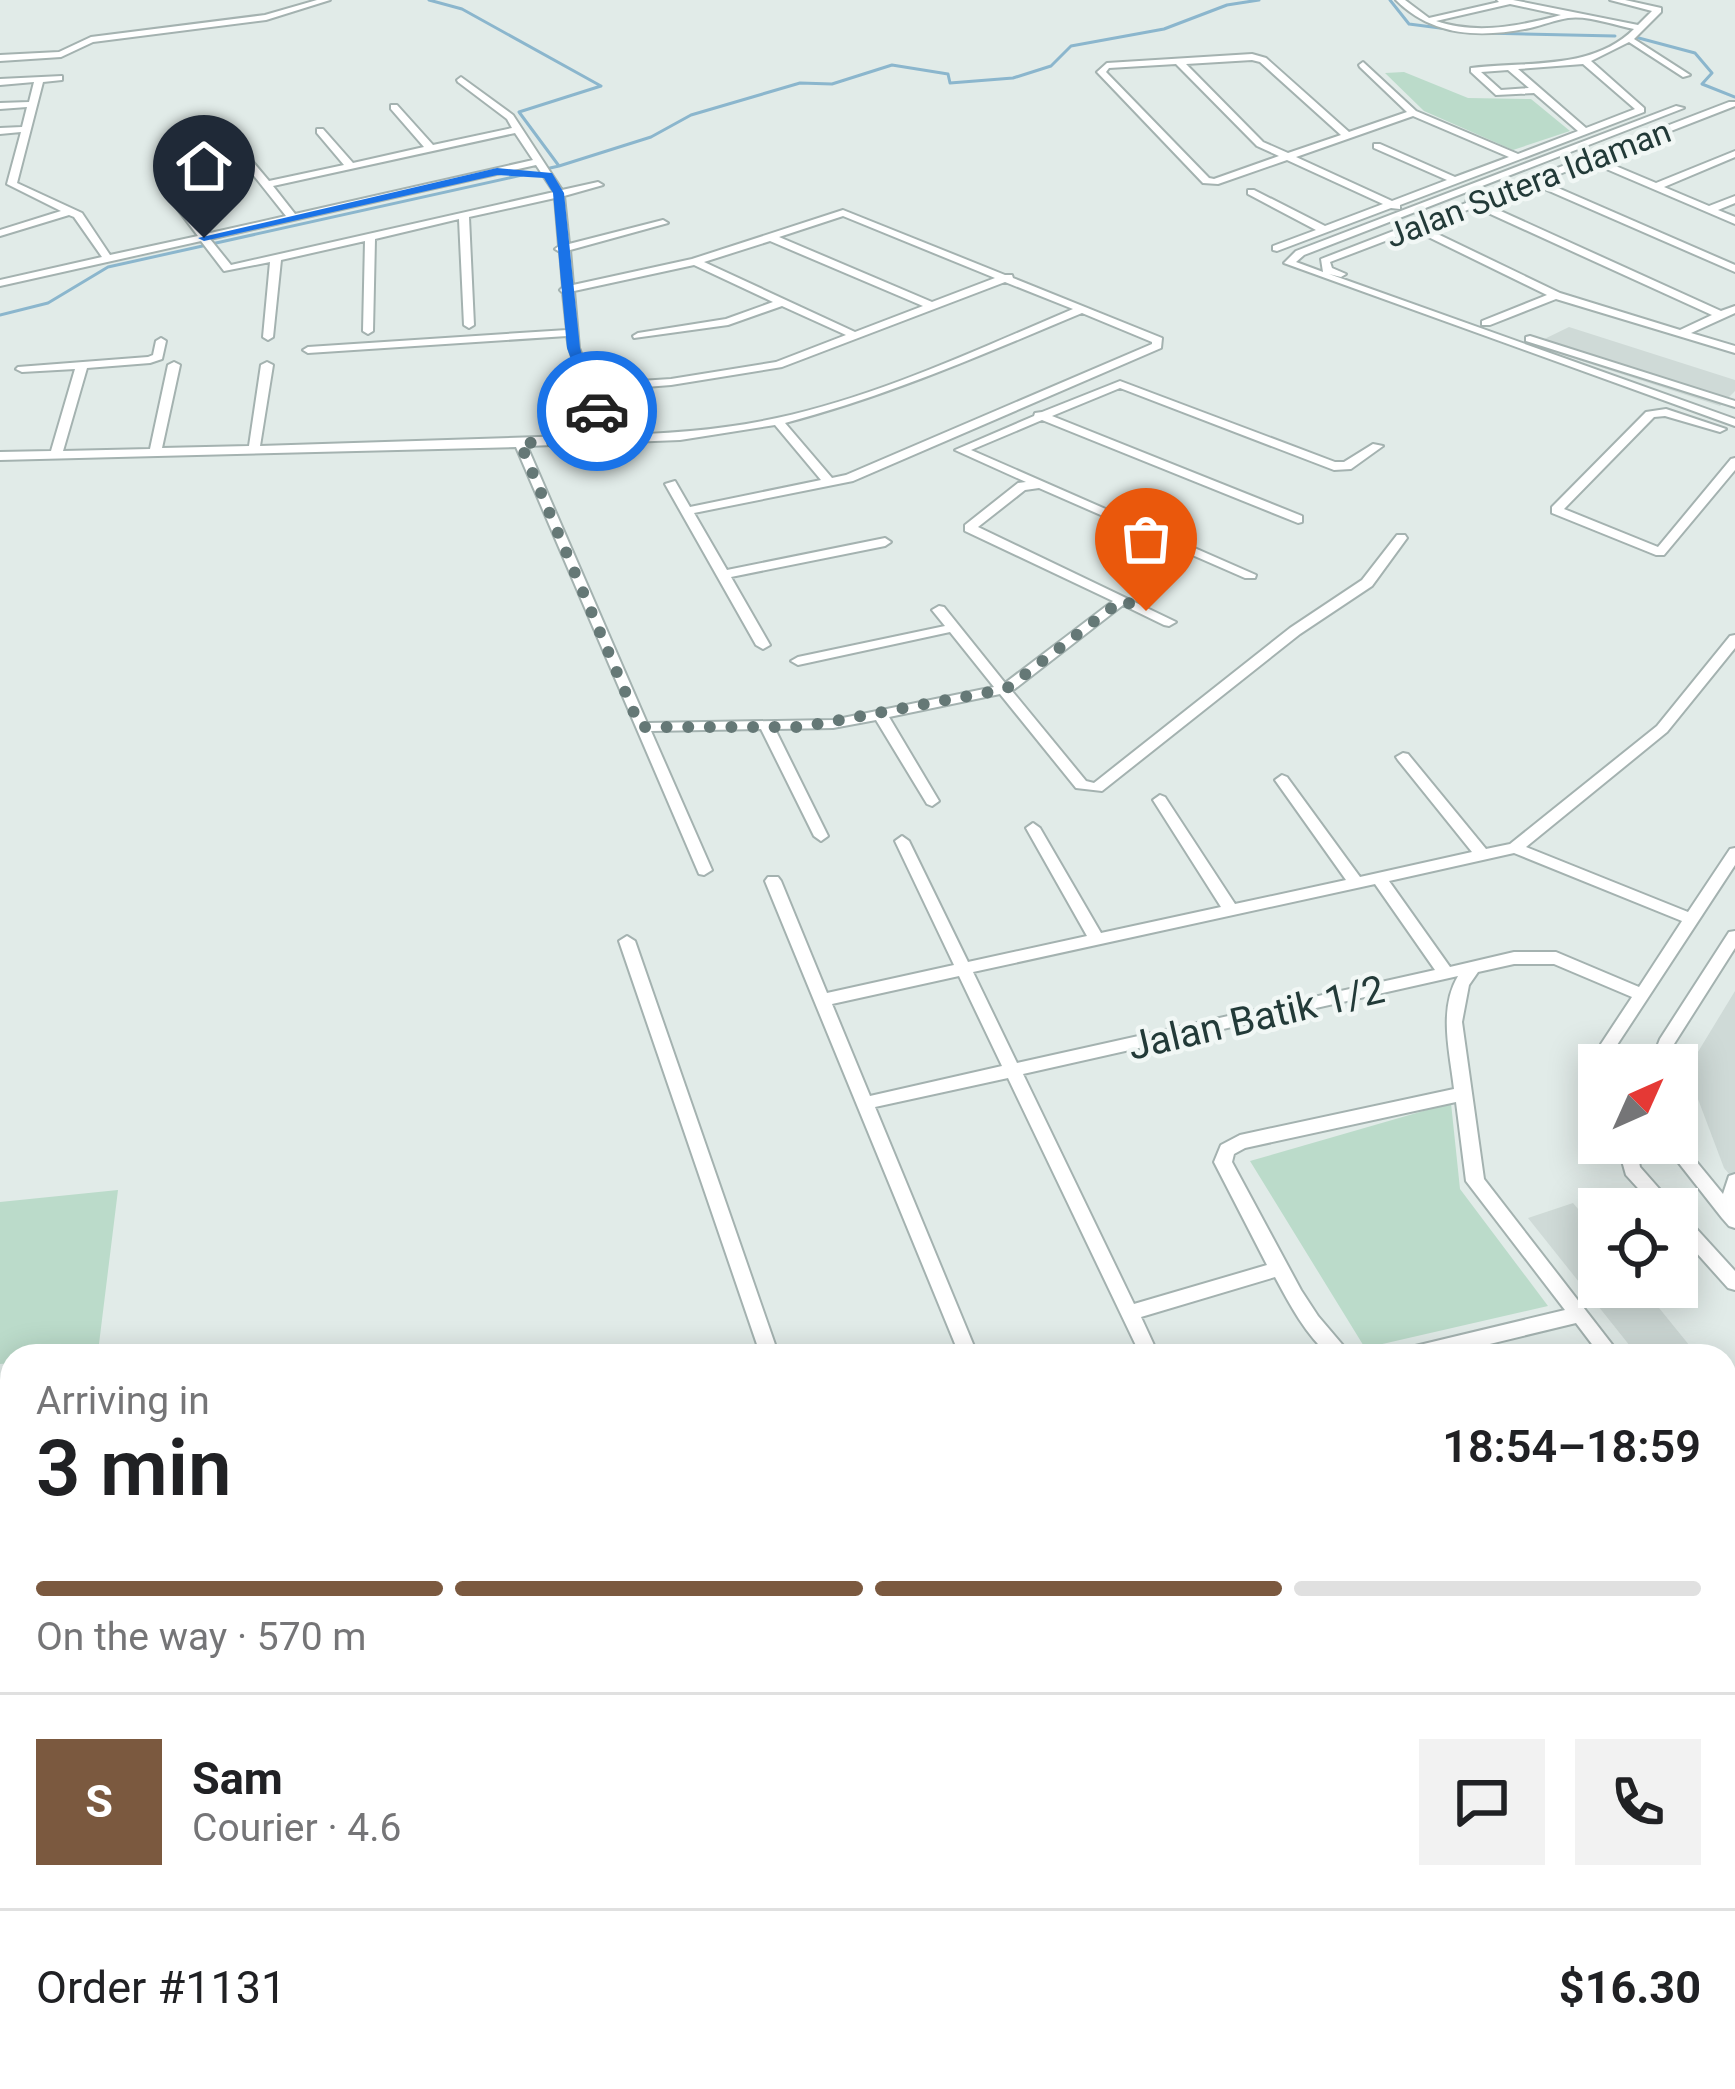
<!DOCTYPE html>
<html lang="en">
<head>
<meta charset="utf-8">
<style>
	body { margin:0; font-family:Roboto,sans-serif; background:#f2f2f2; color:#202124; height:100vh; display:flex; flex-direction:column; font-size:45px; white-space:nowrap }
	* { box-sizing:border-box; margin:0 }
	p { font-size:39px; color:#757577 }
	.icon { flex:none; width:66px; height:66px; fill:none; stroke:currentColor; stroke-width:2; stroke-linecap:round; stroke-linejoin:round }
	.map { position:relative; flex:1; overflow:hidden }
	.drawer { position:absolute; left:0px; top:1344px; width:1737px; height:747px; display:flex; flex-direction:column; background:#fff; border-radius:36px 36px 0 0; box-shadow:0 6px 30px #0003 }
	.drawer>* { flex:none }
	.needle { width:78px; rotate:45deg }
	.tools { position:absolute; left:1578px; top:1044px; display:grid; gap:24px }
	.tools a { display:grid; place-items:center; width:120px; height:120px; border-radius:0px; background:#fff; box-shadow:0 6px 30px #0003; font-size:60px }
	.pin { position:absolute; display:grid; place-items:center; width:102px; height:102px; color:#fff; margin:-123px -51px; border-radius:50% 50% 50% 0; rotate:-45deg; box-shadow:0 0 12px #0007 }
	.pin .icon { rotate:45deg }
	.courier { position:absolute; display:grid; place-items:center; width:120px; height:120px; margin:-60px; border:9px solid #1a73e8; border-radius:50%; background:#fff; color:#222; box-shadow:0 3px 15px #0007 }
	.overview em { font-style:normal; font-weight:600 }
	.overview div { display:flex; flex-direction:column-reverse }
	.overview { display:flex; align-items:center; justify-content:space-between; height:204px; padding:0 36px }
	h1 { font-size:78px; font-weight:600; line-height:90px }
	.bar { display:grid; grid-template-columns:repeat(4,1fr); gap:18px 12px; align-content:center; height:144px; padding:0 36px }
	.bar i { height:15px; border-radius:9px; background:#e0e0e0 }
	.bar .current { background:#7b593f }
	.bar p { grid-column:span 4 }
	.line { display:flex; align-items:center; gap:30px; padding:0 36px; border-top:3px solid #e0e0e0 }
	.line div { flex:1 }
	.round { display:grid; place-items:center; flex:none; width:126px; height:126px; border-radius:0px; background:#f2f2f2 }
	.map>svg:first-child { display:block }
	.built { fill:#cfdad7 }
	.green { fill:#bbdbca }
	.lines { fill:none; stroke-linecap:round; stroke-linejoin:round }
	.stream { stroke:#8bb6cd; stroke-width:3 }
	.minor-casing { stroke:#a4b2b0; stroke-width:4 }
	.highway-casing { stroke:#c1c8c7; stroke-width:3 }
	.minor { fill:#fff; fill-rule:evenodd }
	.highway { fill:#306564; fill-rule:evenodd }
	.route { fill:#1a73e8 }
	.done { stroke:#657876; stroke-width:12; stroke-dasharray:0 21.6 }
	.labels { text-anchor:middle; stroke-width:9; stroke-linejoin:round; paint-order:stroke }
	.far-street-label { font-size:33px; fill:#223a38; stroke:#f1f7f5 }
	.street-label { font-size:39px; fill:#223a38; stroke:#f1f7f5 }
</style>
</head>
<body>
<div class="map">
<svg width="1735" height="2089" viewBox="0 0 1735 2089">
	<rect width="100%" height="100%" fill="#e1ebe8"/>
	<path class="built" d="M1569,327L1735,380V391L1720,406L1532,345Z
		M1735,991V1181L1724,1168L1687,1070Z
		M1573,1203L1599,1234V1287H1642L1698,1356H1638L1528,1218Z"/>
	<path class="green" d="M1404,72L1468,98L1531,99L1570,131L1513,150L1424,111L1385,73Z
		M1451,1103L1460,1189L1548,1306L1365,1348L1250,1161Z
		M118,1190L98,1352L12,1356V1363L0,1364V1202Z"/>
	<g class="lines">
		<path class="stream" d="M429,0L462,9L601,86L519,112L559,166L550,168
			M1390,0L1409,24L1471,32
			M1483,33L1615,36
			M1635,37L1695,53L1712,73L1702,84L1735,97
			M559,166L651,137L691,115L800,83L832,84L892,65L948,74L950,83L1013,78L1051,66L1071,46L1164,29L1227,5L1259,0
			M0,315L48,303L108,267L522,175"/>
		<defs>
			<path id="minor" d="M317,0H330L266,20L93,42L61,57L0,61V55L59,52L91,37L265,15Z
				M1396,0H1405L1429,18L1499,2L1497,0H1513L1638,25L1652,11L1610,0H1625L1661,8V12L1634,39L1690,75L1683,77L1629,42L1591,61L1644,108V112L1400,205V209L1391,208L1277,251L1273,250V246L1316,230L1248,194V190H1254L1325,226L1383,204L1287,160L1218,184L1203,183L1097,72L1107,63L1252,54L1266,58L1349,132L1407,112L1360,67L1359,65L1363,62L1416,111L1518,154L1578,131L1534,93L1496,95L1471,72V68C1525,61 1592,71 1634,29C1614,25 1587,15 1568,18C1555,20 1543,25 1530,28C1481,38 1433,37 1396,0ZM1510,4L1561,15C1520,26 1477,35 1436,21ZM1252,60L1260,62L1341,135L1288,153L1263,142L1186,64ZM1176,64L1257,146L1279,156L1214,179L1209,178L1106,72L1109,68ZM1583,64L1635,109L1586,128L1518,69ZM1508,70L1529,88L1501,90L1481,72ZM1413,116L1509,157L1455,177L1380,144H1374V148L1447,180L1392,201L1296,157Z
				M62,76V80L43,82L17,183L82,213L110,255L198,236L164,191L172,183L177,186L174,191L206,234L286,216L240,158L248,156L269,181L344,165L317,133V129H323L353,163L424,147L391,109V105H397L433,145L512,128L507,119L458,82L457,80L461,77L513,115L562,190L598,182L603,185L564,196L569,244L663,220L668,223L570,250L573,285L692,259L843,210L1005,275H1012L1013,278L1162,338L1161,348L853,481L694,513L727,570L885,538L891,542L885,546L731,577L770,645L763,649L756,645L665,484L675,481L690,507L821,480L775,425L680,440L527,446L647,723L833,720L994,687L950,632L798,665L791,661L798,657L945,626L932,610L939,606L944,607L1005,683L1113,601L965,531V525L1018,483L1026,482L955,450L1034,416L1035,413L1042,412L1120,381L1335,462H1344L1373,444L1383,446L1351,469L1334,470L1120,388L1052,416L1302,516V522L1298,523L1042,420L971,450L1256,575L1255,578H1245L1039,488L1025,490L978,527L1176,622L1169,626L1164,625L1123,605L1012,691L1086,781L1094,783L1290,628L1362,580L1397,535H1405L1407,538L1372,586L1300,634L1102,791L1076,788L1000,694L889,717L939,801L932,806L927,804L876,720L833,728L775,729L828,836L821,841L814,836L761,729L651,731L712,870L704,875L699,874L516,447L0,460V452L51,451L75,369L22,372L16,369L18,367L148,357L153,355L156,341L161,338L166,341L162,359L150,363L87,368L63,451L150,449L168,365L174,362L180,365L162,448L249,446L261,365L267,362L273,365L260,446L599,435L569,348L567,336L308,353L303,350L308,347L567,330L563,293L560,290L563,287L560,252L555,249L559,246L555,198L469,217L474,325L469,328L464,325L459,219L375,239L373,331L368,334L363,331L365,241L281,260L273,337L268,340L263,337L270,262L224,271L201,241L0,286V280L102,257L74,217L69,215L0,236V230L61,211L7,184L21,132L0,134V128L22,127L27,107L0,109V103L29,102L34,82L0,85V79ZM515,133L533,160L295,214L273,186ZM536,165L554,192L231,265L210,239ZM843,216L995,278L932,302L779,237ZM770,241L923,306L855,332L704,262ZM694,265L773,302L726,319L638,333L633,336L634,338L728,325L782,306L846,335L776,362L671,379L593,384L579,348L574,291ZM1005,282L1073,309C976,350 879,396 777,418C722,430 667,434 611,435L595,391L671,385L782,367ZM1082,313L1152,342V344L846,475L832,478L785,423C888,396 984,354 1082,313Z
				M1729,102H1735V106L1599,159L1656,183L1735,151V157L1664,187L1709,206L1735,196V203L1718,210L1735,217V224L1590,162L1542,181L1735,265V272L1533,184L1483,203L1721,311L1735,306V313L1691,333L1735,346V353L1556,299L1490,325H1482V321L1547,295L1414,230L1330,262L1332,268L1346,274L1341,277L1329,274L1735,419V426L1284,263L1296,251L1676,106L1684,108L1304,255L1296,262L1323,272L1321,259L1466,203L1467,199L1475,200L1583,158L1584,155H1591ZM1475,207L1712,315L1680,330L1560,293L1423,227Z
				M1530,336L1735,401V407L1526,341V337Z
				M1666,409L1726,429L1720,432L1665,416L1654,417L1564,509L1658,547L1731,459L1735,458V470L1664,555H1656L1552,513V507L1646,412Z
				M1735,635V648L1667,732L1526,847L1688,912L1730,849L1735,848V865L1617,1045L1615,1065L1599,1066L1601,1044L1632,997L1554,964H1514L1478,972L1469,985L1462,1022L1484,1179L1621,1356H1601L1576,1323L1440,1356H1398L1400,1350L1407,1348L1565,1310L1466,1181L1456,1102L1245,1148L1234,1154L1232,1162L1301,1290L1318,1316L1352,1356H1330C1306,1335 1290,1305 1275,1277L1141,1317L1159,1356H1141L1008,1078L875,1107L978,1356H960L765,881L768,877H778L781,881L827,993L954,965L895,841L902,836L909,841L968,962L1087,936L1026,828L1033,823L1040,828L1101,933L1221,907L1153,800L1160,795L1165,797L1235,904L1346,880L1275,780L1282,775L1287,777L1360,877L1472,852L1398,760L1396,757L1403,753L1408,754L1486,849L1510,844L1657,726L1730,636ZM1514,853L1682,921L1639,987L1556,952H1514L1450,967L1389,881ZM1375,884L1435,970L1017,1063L973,972ZM959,976L1002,1066L870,1096L832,1004ZM1458,976C1438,1010 1450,1053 1454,1089L1240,1135L1221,1145L1214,1162L1267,1265L1134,1304L1023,1074Z
				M1735,931V948L1674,1044L1666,1065H1650L1660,1039L1729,932Z
				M627,936L635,941L779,1356H761L619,941Z
				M1677,1138L1723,1194L1729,1176L1735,1174V1228L1729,1226L1722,1218L1667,1148L1664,1143H1677Z
				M1617,1143H1635L1640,1167L1677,1209H1657L1626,1175Z
				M1677,1212L1683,1214L1735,1271V1290L1728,1288L1677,1231Z
				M1735,1420V1437L1725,1440V1423Z
				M1735,1626V1646L1725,1650V1630Z
				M1735,1901V1925L1725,1927V1903Z
				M810,2079H834L836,2089H812Z
				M1032,2079H1056L1058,2089H1034Z
				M1263,2079H1287L1290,2089H1266Z
				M1494,2079H1518L1522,2089H1498Z"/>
			<path id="highway" d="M0,1614L12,1616V1644L0,1642Z
				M0,1658L12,1660V1690L0,1688Z
				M1735,1742V1774L1725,1777V1745Z
				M1735,1787V1819L1725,1822V1790Z"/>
		</defs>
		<use href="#minor" class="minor-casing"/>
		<use href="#highway" class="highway-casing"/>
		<use href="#minor" class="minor"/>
		<use href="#highway" class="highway"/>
	</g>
	<path class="route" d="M497,168L552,173L564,193L580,348L601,414L590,411L567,348L553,193L544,178L497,175L204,241L198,238Z"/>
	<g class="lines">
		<path class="done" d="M597,411L607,441L520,443L640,727H802L1006,689L1122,600L1146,611"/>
	</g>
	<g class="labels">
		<g class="far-street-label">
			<text transform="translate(1528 183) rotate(-21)" y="12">Jalan Sutera Idaman</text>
		</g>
		<g class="street-label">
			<text transform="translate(1256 1017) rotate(-13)" y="14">Jalan Batik 1/2</text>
		</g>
	</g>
</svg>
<div class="tools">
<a><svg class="needle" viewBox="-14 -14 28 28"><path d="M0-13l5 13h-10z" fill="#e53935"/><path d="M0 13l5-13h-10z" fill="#757577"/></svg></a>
<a><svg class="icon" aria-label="locate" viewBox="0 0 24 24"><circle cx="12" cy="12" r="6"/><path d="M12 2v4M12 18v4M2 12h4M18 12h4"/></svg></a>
</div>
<div class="pin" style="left:1146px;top:611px;background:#ea580c"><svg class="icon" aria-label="bag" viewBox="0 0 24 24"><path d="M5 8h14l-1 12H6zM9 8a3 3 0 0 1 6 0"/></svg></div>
<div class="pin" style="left:204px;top:238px;background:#1f2937"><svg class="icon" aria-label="home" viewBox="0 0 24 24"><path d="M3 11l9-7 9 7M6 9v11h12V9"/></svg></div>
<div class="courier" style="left:597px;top:411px"><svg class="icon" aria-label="car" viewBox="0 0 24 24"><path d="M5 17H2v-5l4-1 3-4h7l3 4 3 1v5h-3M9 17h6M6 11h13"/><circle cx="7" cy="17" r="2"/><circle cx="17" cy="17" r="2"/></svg></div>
<section class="drawer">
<div class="overview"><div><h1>3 min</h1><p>Arriving in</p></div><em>18:54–18:59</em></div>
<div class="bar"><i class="current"></i><i class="current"></i><i class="current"></i><i></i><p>On the way · 570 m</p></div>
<div class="line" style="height:216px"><b class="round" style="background:#7b593f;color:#fff">S</b><div><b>Sam</b><p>Courier · 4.6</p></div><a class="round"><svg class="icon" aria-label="chat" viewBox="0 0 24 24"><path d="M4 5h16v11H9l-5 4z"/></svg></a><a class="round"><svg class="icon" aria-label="phone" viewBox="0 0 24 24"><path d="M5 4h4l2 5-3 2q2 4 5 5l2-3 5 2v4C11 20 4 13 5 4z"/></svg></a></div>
<div class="line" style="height:156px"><div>Order #1131</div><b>$16.30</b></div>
</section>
</div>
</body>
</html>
